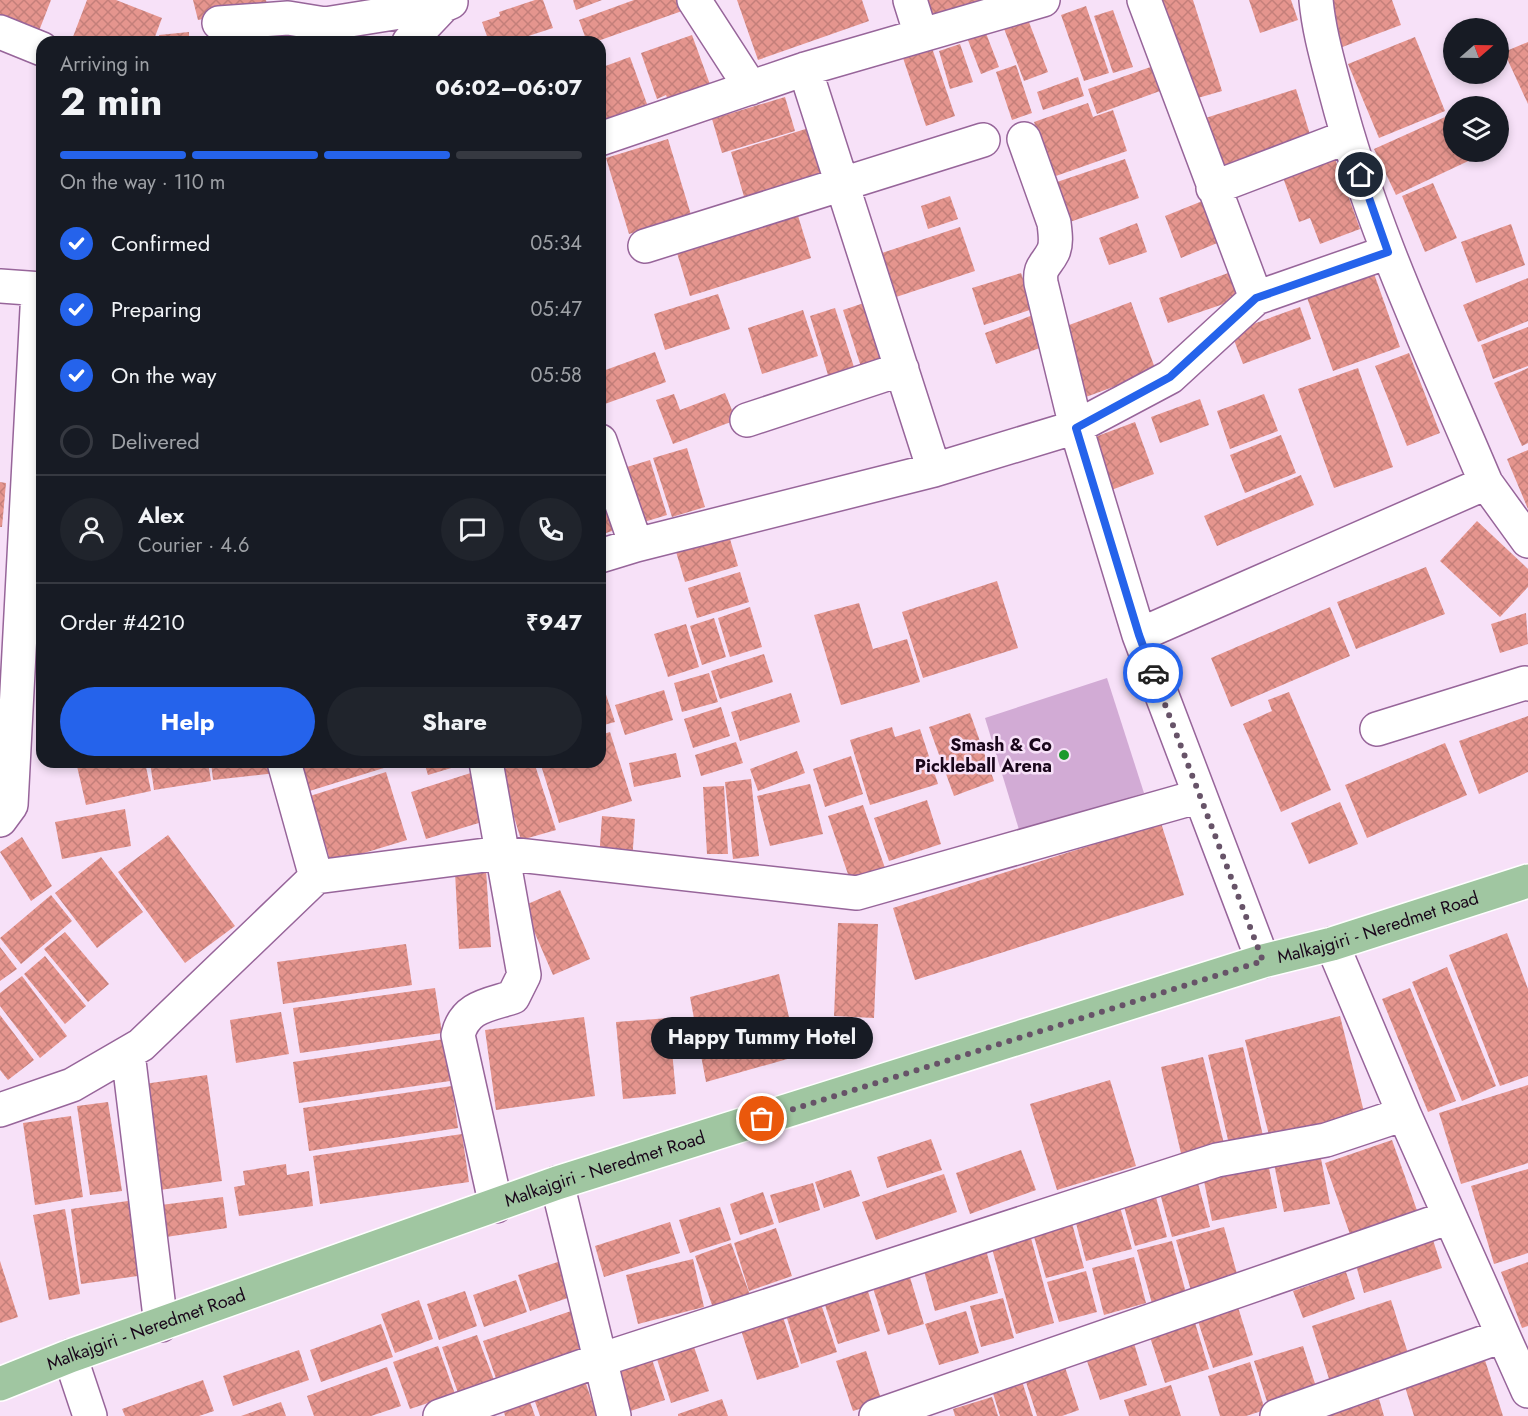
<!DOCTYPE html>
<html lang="en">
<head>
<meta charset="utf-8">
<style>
	body { margin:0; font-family:Jost,sans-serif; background:#20242c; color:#f1f3f6; height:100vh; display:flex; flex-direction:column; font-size:22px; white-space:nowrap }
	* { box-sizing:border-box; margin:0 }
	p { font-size:20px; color:#9ea1a6 }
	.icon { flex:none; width:33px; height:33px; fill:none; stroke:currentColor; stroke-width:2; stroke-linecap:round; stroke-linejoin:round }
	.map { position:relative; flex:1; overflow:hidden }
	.drawer { position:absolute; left:36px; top:36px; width:570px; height:732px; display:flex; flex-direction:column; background:#171b24; border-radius:18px; box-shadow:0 3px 9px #0003 }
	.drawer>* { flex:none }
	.needle { width:39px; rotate:70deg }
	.tools { position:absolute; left:1443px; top:18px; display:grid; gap:12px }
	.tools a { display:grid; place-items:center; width:66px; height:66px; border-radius:50%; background:#171b24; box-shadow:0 3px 9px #0003; font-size:30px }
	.pin { position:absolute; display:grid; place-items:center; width:51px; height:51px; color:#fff; margin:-26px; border:3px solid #fff; border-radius:50%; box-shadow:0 2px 6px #0007 }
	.courier { position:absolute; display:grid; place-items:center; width:60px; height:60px; margin:-30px; border:4px solid #2563eb; border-radius:50%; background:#fff; color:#222; box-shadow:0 2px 8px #0007 }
	.bubble { position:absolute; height:42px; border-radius:21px; background:#171b24; box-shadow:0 3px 9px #0003; font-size:20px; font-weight:700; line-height:42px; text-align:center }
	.summary em { font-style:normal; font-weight:700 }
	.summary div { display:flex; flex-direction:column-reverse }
	.summary { display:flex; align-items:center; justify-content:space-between; height:102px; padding:0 24px }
	h1 { font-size:39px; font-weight:700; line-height:45px }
	.bar { display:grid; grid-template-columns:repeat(4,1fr); gap:9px 6px; align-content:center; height:72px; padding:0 24px }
	.bar i { height:8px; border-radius:4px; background:#363941 }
	.bar .current { background:#2563eb }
	.bar p { grid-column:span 4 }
	.line { display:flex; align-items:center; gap:15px; padding:0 24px; border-top:2px solid #363941 }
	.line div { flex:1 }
	.round { display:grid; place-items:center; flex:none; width:63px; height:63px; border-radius:32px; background:#20242c }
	ol { padding:0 24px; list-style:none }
	li { display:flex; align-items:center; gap:18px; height:66px }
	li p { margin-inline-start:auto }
	li .icon { padding:6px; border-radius:50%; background:#2563eb; color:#fff; stroke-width:4 }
	li:last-child { color:#9ea1a6 }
	li i { width:33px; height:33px; border:3px solid #363941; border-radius:50% }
	.primary-button { display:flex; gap:12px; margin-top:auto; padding:12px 24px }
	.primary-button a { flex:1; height:69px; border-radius:36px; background:#2563eb; color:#fff; font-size:24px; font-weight:700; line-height:69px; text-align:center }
	.primary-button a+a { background:#20242c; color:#f1f3f6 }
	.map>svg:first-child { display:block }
	.pitch { fill:#d2abd5 }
	.building { fill:url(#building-cross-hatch) }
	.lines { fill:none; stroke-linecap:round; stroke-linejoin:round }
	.minor-casing { stroke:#97659a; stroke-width:36 }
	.major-casing { stroke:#fff; stroke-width:36 }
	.minor { stroke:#fff; stroke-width:33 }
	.major { stroke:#a0c6a1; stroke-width:33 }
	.done { stroke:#675368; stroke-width:6; stroke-dasharray:0 10.8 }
	.route { stroke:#2563eb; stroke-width:8 }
	.poi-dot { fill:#1b992d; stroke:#f7e1f8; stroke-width:2 }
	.labels { text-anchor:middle; stroke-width:5; stroke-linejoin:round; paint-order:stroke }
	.poi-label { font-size:18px; font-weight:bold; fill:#19061a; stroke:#f7e1f8; text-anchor:end }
	.street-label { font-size:18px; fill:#19061a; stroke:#f7e1f8 }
</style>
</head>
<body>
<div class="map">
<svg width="1528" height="1416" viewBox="0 0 1528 1416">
	<defs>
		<pattern id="building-cross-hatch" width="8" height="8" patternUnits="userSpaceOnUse" patternTransform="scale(1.5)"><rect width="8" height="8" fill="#e5958e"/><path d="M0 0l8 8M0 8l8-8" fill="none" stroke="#c47f7a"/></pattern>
	</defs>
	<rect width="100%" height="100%" fill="#f7e1f8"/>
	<path class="pitch" d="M1107,678L1144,793L1020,833L985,718Z"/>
	<path class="building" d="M0,0H51L37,36L0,22Z
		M87,0H116L162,18L153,42H71Z
		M193,0H266L267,4L198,20Z
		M535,0H543L553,28L510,42H489L482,22L500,16L499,12Z
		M573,0H602L576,10Z
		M634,0H678L682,11L595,42H587L579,20Z
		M737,0H862L869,21L758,60Z
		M922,0H994L929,21Z
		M1152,0H1193L1222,91L1184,102Z
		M1249,0H1291L1298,20L1260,33Z
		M1326,0H1392L1401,25L1337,49Z
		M1086,6L1109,73L1084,81L1061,15Z
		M1113,10L1133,67L1113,73L1094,16Z
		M1027,17L1048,72L1024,81L1003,26Z
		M984,28L999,67L981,74L966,35Z
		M189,32V42H160L159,35Z
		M287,32L288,42H225L224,41Z
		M692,35L712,90L670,105L666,95L657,99L641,53Z
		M1415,37L1445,111L1379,138L1348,64Z
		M1528,42V104L1504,52Z
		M960,44L973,82L950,89L939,51Z
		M931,45L955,116L926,126L902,55Z
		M630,57L647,104L600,121V68Z
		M1162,63L1171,87L1097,114L1088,89Z
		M1016,65L1032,113L1012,120L996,72Z
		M1078,77L1084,96L1043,110L1037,92Z
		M1296,89L1312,141L1213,173L1196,121Z
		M785,97L795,131L722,153L712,119Z
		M1088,103L1093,117L1113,110L1127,151L1053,177L1034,122Z
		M1454,113V152H1477L1479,156L1396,195L1374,149Z
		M812,127L827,176L745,200L731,152Z
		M668,139L691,215L629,234L606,158Z
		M1333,153L1360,229L1320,244L1310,218L1299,222L1281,172Z
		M1125,159L1139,198L1064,224L1051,184Z
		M1433,183L1457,238L1425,252L1402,196Z
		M950,196L958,219L928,229L921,206Z
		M1210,198L1227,239L1181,258L1165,216Z
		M795,206L811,258L690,296L674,243Z
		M1137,223L1147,252L1109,265L1099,238Z
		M1511,224L1525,265L1476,283L1461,242Z
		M960,227L975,271L890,299L876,255Z
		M1372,268L1400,347L1333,371L1305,292Z
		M1231,272L1241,298L1168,323L1159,298Z
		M1021,273L1033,309L984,325L972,288Z
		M1528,278V321L1478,342L1463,305Z
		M718,294L730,329L665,350L654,314Z
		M867,302L886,362L862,370L843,310Z
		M1131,302L1156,371L1086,397L1061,328Z
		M1300,307L1311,339L1243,364L1231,332Z
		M835,308L854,367L828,375L810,316Z
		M803,310L818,356L762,374L748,328Z
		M1033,315L1045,346L996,364L985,333Z
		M1528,327V366L1493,379L1481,345Z
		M655,352L666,382L602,405L600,398V372Z
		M1409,353L1440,433L1407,446L1375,366Z
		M1358,368L1393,467L1334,488L1298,389Z
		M1528,368V443L1522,446L1494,383Z
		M725,393L736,420L673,444L656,400L674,394L680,410Z
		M1264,394L1278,431L1230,449L1217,411Z
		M1200,399L1209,425L1160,443L1151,417Z
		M1135,422L1154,474L1106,492L1087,440Z
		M1281,435L1296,473L1245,493L1230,455Z
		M687,448L705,507L672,517L653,458Z
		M1528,450V509L1507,459Z
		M650,460L667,515L634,525L617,470Z
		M600,472L621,528L600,535Z
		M1301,475L1314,505L1217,546L1204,516Z
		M0,482L6,483L2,527H0Z
		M1477,521L1528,569V587L1500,617L1440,561Z
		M727,529L738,566L685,582L674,545Z
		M1426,567L1445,614L1356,649L1337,602Z
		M36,571H42V605H41Z
		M740,572L749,602L697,618L688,588Z
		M997,581L1018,648L923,678L902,612Z
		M859,603L873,649L907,639L920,682L841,705L814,615Z
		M750,607L762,647L730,657L718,618Z
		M1330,607L1350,656L1231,707L1211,658Z
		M1526,613L1528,644L1500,653L1491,624Z
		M714,618L726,657L702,665L690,626Z
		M686,624L699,667L668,677L654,634Z
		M600,626L606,645L600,647Z
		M764,654L773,682L720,699L711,671Z
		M709,673L718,702L682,712L674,683Z
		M600,676L615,722L600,726Z
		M664,690L673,720L625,735L615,705Z
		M1289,692L1331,790L1281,812L1243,724L1272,711L1268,700Z
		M791,693L800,722L740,741L731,712Z
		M721,707L730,736L693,748L684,719Z
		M970,713L994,781L954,796L929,727Z
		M1528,716V772L1479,794L1459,741Z
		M892,727L895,737L920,729L938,784L870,805L850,740Z
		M610,732L632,801L559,823L540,762H600V735Z
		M736,742L743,763L701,776L695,755Z
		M1445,743L1467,795L1367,838L1345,785Z
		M797,751L805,773L758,791L750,769Z
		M676,753L681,777L634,787L629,763Z
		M851,756L863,794L825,807L813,769Z
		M76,762H145L151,791L86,805Z
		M150,762H208L211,781L154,790Z
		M211,762H275L276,773L213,780Z
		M293,762H385L387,767L303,793Z
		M424,762H468V763L428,775Z
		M526,762H534L556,830L521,840L500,770Z
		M477,771L492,819L426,839L411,792Z
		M386,772L407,840L331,863L310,796Z
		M751,779L759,856L733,859L725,782Z
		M810,784L823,834L770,846L757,796Z
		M724,786L728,854H707L703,787Z
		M927,800L941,844L889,861L874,818Z
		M1340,802L1358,844L1309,864L1291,823Z
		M863,805L885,868L850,880L828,816Z
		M125,809L131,846L62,859L55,822Z
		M602,816L635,819L632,862L599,859Z
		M1161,823L1184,895L915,980L893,908Z
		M168,835L235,926L185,963L118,872Z
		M22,837L52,886L31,901L0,852Z
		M101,857L143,912L97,948L55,893Z
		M486,870L491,947L459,949L455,872Z
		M560,890L590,959L553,975L523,906Z
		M51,895L72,921L21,964L0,938Z
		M838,923L878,924L874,1018L834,1016Z
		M65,932L109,984L88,1002L44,949Z
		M1507,933L1528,989V1076L1500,1086L1449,955Z
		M406,944L412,985L283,1004L277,962Z
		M0,947L17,969L0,981Z
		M45,956L86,1006L65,1024L24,974Z
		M1447,967L1496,1086L1462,1101L1412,982Z
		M779,974L798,1056L706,1082L690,997Z
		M22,976L67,1036L40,1058L0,1006V993Z
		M435,988L442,1033L300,1053L293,1008Z
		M1410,988L1456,1101L1428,1112L1382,999Z
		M281,1012L289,1054L236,1063L230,1020Z
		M0,1015L34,1060L8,1080L0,1070Z
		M1340,1016L1366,1120L1271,1143L1245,1040Z
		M584,1017L595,1096L496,1110L485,1030Z
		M669,1018L676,1094L623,1099L616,1022Z
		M445,1039L450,1081L299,1103L293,1062Z
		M1243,1047L1263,1136L1229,1144L1208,1055Z
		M1203,1057L1226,1152L1183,1162L1161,1067Z
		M207,1075L222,1181L153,1191L137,1085Z
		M1110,1080L1136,1166L1057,1190L1030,1104Z
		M1528,1085V1163L1461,1184L1439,1113Z
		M452,1086L458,1128L309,1151L303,1108Z
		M108,1102L122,1191L90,1195L77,1106Z
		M71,1116L83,1197L35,1205L23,1123Z
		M462,1134L469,1182L320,1204L313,1156Z
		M931,1139L942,1170L887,1188L877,1157Z
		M1392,1140L1419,1216L1352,1240L1325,1163Z
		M1319,1149L1330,1204L1284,1212L1273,1159Z
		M1021,1150L1036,1190L970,1214L956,1173Z
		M1267,1158L1277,1208L1212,1221L1202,1171Z
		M286,1164L287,1175L309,1171L313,1206L239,1216L234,1187L245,1185L243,1171Z
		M1528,1169V1253L1494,1264L1471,1186Z
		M851,1170L860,1196L824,1208L815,1182Z
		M944,1174L957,1212L876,1240L862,1202Z
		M1196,1176L1210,1227L1172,1237L1158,1186Z
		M813,1183L820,1210L779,1223L770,1195Z
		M1152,1183L1167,1237L1135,1246L1120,1192Z
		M763,1192L774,1224L740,1235L730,1204Z
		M223,1197L227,1228L166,1237L161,1205Z
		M142,1199L152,1274L81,1284L71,1209Z
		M1118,1200L1132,1249L1086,1261L1073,1212Z
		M720,1207L731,1240L690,1253L679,1220Z
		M65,1209L80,1294L49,1300L33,1215Z
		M1069,1212L1084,1268L1046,1278L1030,1223Z
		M670,1222L680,1253L604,1277L595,1246Z
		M1028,1227L1054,1323L1016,1334L989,1238Z
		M1224,1227L1239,1281L1192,1294L1176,1240Z
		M776,1228L792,1276L749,1291L734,1243Z
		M1433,1240L1442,1268L1364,1293L1356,1265Z
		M1172,1241L1187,1297L1153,1307L1137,1250Z
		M731,1243L750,1295L713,1308L695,1256Z
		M984,1243L998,1293L935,1311L921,1260Z
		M1134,1257L1146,1303L1104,1315L1092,1268Z
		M567,1259L579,1294L530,1311L518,1275Z
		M693,1259L704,1307L638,1324L626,1275Z
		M0,1261L18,1317L0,1323Z
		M1528,1262V1326L1522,1328L1501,1272Z
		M1086,1271L1097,1312L1059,1322L1047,1282Z
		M1346,1272L1355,1299L1303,1318L1293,1291Z
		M909,1274L924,1324L888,1335L872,1285Z
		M516,1280L527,1312L484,1327L473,1295Z
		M867,1288L880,1331L838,1344L824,1302Z
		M465,1291L477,1326L439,1340L427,1304Z
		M1003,1298L1014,1338L981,1347L970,1306Z
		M419,1300L433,1339L395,1353L381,1314Z
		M1391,1300L1411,1363L1332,1388L1312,1326Z
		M821,1304L837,1352L801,1364L786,1315Z
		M1237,1304L1253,1355L1213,1368L1197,1318Z
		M577,1309L593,1355L499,1387L483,1341Z
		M966,1311L979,1353L939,1365L925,1324Z
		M1193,1316L1209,1369L1165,1383L1148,1331Z
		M783,1317L799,1367L757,1380L741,1330Z
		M381,1324L393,1357L321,1382L310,1350Z
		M477,1335L494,1380L458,1393L442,1347Z
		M1132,1337L1147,1385L1100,1400L1084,1352Z
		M693,1344L709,1391L671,1403L656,1356Z
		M438,1346L455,1394L410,1409L393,1362Z
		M1303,1346L1318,1393L1269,1408L1254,1361Z
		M299,1350L309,1380L233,1406L223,1376Z
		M866,1351L882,1402L853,1411L836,1361Z
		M1483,1354L1503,1416H1414L1403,1380Z
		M651,1356L665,1400L624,1413L610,1369Z
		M1250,1362L1265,1410L1246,1416H1220L1208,1376Z
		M1064,1364L1079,1410L1062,1416H1037L1024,1376Z
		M387,1367L401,1406L371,1416H314L307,1396Z
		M584,1378L597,1416H540L533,1396Z
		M203,1380L214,1411L199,1416H125L122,1409Z
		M1022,1381L1033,1416H1000L992,1390Z
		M1171,1385L1181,1416H1129L1124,1400Z
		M992,1397L998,1416H955L953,1409Z
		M529,1399L535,1416H505L503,1408Z
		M722,1399L728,1416H678V1414Z
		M1379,1399L1384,1416H1328Z
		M281,1402L286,1416H241Z"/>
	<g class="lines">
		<defs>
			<path id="minor" d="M694,0L751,88
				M910,0L921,35
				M1144,0L1256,298
				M219,23L288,18L325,24
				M0,32L42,49
				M329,42L325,24L444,5
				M409,42L444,5L451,2
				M805,69L934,470
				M600,139L805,69L1043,0
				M1024,139L1054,223C1055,232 1057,244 1053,252C1046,266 1039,266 1041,283L1076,427L1139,635
				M1213,188L1347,137
				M645,246L983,140
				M0,286L42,289
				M747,420L902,369
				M600,441L636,545
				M1486,483L1528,541
				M600,556L636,545L934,470L1076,427L1170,377L1256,298L1388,252
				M1377,729L1525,683L1528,684
				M284,762L316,877
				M486,762L524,975L513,997C489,1005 465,1006 458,1035L496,1206
				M0,820L11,805L38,290
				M1332,944L1404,1114L1528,1391
				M1263,961L1139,635L1486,483C1432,355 1371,228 1336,93C1328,62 1319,32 1316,0
				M128,1053L161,1325
				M0,1110L72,1085L141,1045L316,877L501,853L857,893L1200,796
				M557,1183L614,1416
				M70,1356L90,1416
				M440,1416L600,1360L1217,1160L1326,1140L1404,1114
				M876,1416L1450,1217
				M1277,1416L1502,1336"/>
			<g id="major">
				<path id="s1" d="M0,1384L70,1356L557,1183L1263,961L1332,944L1528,881"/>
			</g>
		</defs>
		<use href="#minor" class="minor-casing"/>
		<use href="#major" class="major-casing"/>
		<use href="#minor" class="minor"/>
		<use href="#major" class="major"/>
	</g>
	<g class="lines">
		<path class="done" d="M762,1119L1263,961L1153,673"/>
		<path class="route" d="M1153,673L1139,635L1076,428L1170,377L1256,298L1388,252L1361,175"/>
	</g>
	<circle class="poi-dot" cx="1064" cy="755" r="6"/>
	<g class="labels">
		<g class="poi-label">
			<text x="1052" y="751">Smash &amp; Co<tspan x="1052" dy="21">Pickleball Arena</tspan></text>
		</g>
		<g class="street-label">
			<text dy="6" stroke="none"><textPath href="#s1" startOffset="1452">Malkajgiri - Neredmet Road</textPath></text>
			<text dy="6" stroke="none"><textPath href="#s1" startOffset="642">Malkajgiri - Neredmet Road</textPath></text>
			<text dy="6" stroke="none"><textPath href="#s1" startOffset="156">Malkajgiri - Neredmet Road</textPath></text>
		</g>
	</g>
</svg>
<div class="tools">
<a><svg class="needle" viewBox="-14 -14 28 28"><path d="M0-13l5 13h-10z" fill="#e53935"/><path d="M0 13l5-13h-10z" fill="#9ea1a6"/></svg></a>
<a><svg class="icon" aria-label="layers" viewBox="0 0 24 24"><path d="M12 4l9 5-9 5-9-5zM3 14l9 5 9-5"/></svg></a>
</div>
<div class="pin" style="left:762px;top:1119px;background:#ea580c"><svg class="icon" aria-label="bag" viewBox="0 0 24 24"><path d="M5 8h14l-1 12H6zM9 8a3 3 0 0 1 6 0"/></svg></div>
<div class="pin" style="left:1361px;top:175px;background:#1f2937"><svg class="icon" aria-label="home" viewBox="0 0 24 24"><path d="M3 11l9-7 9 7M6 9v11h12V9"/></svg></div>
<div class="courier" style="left:1153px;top:673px"><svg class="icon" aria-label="car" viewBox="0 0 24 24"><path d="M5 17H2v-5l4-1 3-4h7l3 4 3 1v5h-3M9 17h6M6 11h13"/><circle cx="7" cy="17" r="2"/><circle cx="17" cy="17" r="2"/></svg></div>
<div class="bubble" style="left:651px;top:1017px;width:222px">Happy Tummy Hotel</div>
<section class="drawer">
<div class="summary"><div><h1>2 min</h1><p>Arriving in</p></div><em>06:02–06:07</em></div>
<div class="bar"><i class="current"></i><i class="current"></i><i class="current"></i><i></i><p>On the way · 110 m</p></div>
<ol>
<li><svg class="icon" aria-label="check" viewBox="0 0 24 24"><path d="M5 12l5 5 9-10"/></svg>Confirmed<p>05:34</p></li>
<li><svg class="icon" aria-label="check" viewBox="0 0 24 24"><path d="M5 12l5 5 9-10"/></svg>Preparing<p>05:47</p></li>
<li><svg class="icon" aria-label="check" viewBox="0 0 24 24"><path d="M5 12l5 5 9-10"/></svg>On the way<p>05:58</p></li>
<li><i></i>Delivered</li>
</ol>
<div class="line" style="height:108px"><a class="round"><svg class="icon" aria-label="person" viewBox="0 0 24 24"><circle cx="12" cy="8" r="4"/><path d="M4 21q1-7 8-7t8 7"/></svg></a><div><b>Alex</b><p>Courier · 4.6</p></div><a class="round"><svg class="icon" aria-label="chat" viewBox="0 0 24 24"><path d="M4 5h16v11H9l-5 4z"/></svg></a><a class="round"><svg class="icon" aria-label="phone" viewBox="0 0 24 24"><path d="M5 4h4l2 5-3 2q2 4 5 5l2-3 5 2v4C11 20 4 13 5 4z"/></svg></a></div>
<div class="line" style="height:78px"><div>Order #4210</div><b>₹947</b></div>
<div class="primary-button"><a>Help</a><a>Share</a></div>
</section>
</div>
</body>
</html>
